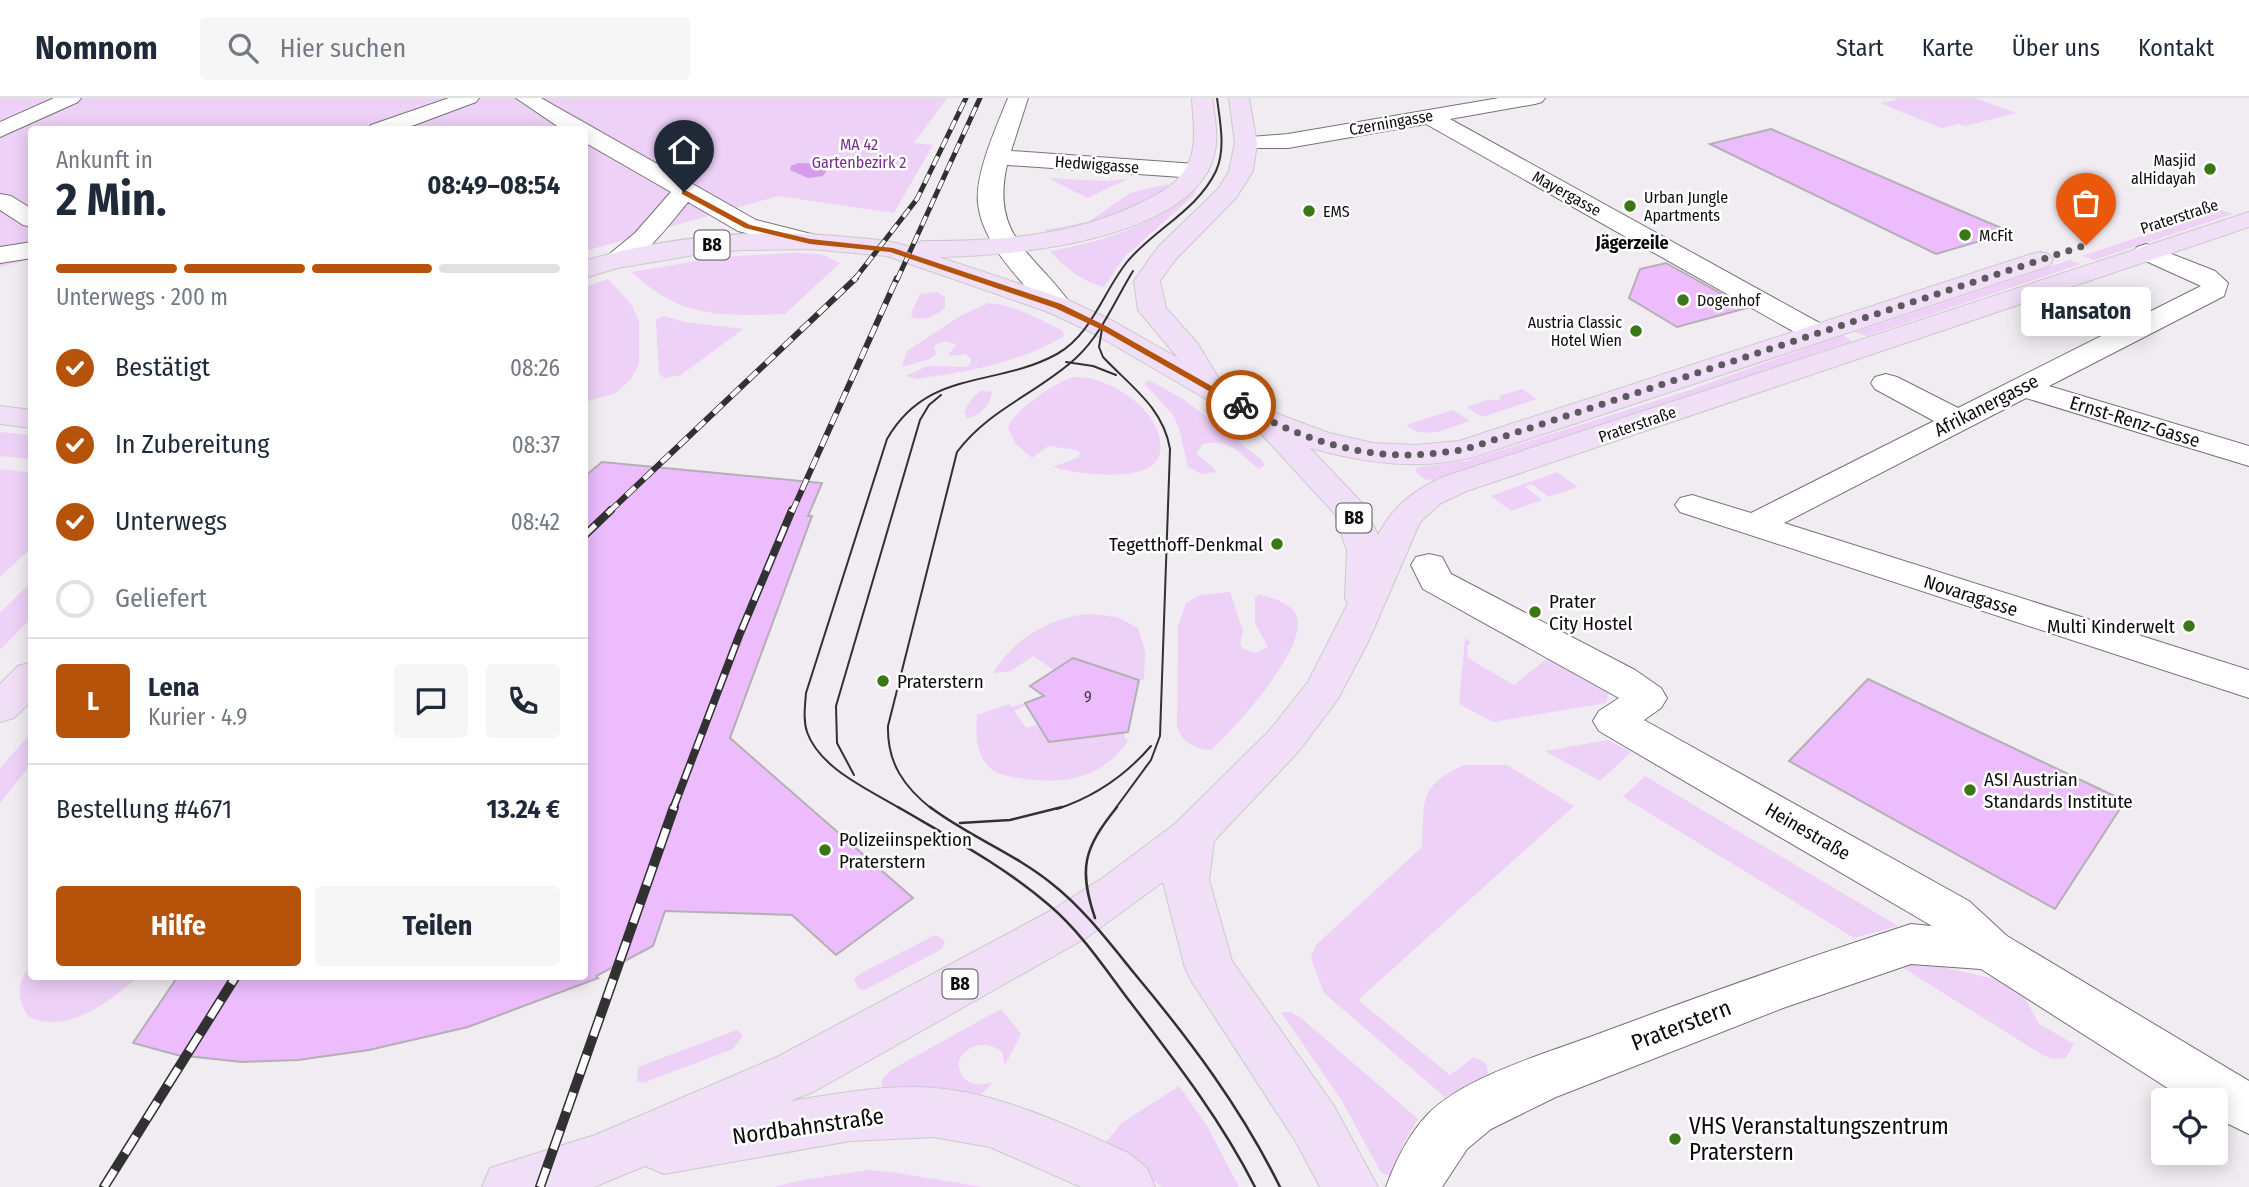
<!DOCTYPE html>
<html lang="de">
<head>
<meta charset="utf-8">
<style>
	body { margin:0; font-family:"Fira Sans Condensed",sans-serif; background:#f6f6f7; color:#1f2937; height:100vh; display:flex; flex-direction:column; font-size:26px; white-space:nowrap }
	* { box-sizing:border-box; margin:0 }
	p { font-size:23px; color:#747a83 }
	.icon { flex:none; width:38px; height:38px; fill:none; stroke:currentColor; stroke-width:2; stroke-linecap:round; stroke-linejoin:round }
	.map { position:relative; flex:1; overflow:hidden }
	.panel { position:absolute; left:28px; top:28px; width:560px; height:854px; display:flex; flex-direction:column; background:#fff; border-radius:7px; box-shadow:0 4px 18px #0003 }
	.panel>* { flex:none }
	.controls { position:absolute; left:2151px; top:990px; display:grid; gap:14px }
	.controls a { display:grid; place-items:center; width:77px; height:77px; border-radius:7px; background:#fff; box-shadow:0 4px 18px #0003; font-size:35px }
	.pin { position:absolute; display:grid; place-items:center; width:60px; height:60px; color:#fff; margin:-72px -30px; border-radius:50% 50% 50% 0; rotate:-45deg; box-shadow:0 0 7px #0007 }
	.pin .icon { rotate:45deg }
	.courier { position:absolute; display:grid; place-items:center; width:70px; height:70px; margin:-35px; border:5px solid #b45309; border-radius:50%; background:#fff; color:#222; box-shadow:0 2px 9px #0007 }
	.bubble { position:absolute; height:49px; border-radius:7px; background:#fff; box-shadow:0 4px 18px #0003; font-size:23px; font-weight:700; line-height:49px; text-align:center }
	.head em { font-style:normal; font-weight:700 }
	.head div { display:flex; flex-direction:column-reverse }
	.head { display:flex; align-items:center; justify-content:space-between; height:119px; padding:0 28px }
	h1 { font-size:46px; font-weight:700; line-height:52px }
	.bar { display:grid; grid-template-columns:repeat(4,1fr); gap:10px 7px; align-content:center; height:84px; padding:0 28px }
	.bar i { height:9px; border-radius:5px; background:#e0e1e3 }
	.bar .active { background:#b45309 }
	.bar p { grid-column:span 4 }
	.line { display:flex; align-items:center; gap:18px; padding:0 28px; border-top:2px solid #e0e1e3 }
	.line div { flex:1 }
	.round { display:grid; place-items:center; flex:none; width:74px; height:74px; border-radius:7px; background:#f6f6f7 }
	ol { padding:0 28px; list-style:none }
	li { display:flex; align-items:center; gap:21px; height:77px }
	li p { margin-inline-start:auto }
	li .icon { padding:7px; border-radius:50%; background:#b45309; color:#fff; stroke-width:4 }
	li:last-child { color:#747a83 }
	li i { width:38px; height:38px; border:4px solid #e0e1e3; border-radius:50% }
	.primary-button { display:flex; gap:14px; margin-top:auto; padding:14px 28px }
	.primary-button a { flex:1; height:80px; border-radius:7px; background:#b45309; color:#fff; font-size:28px; font-weight:700; line-height:80px; text-align:center }
	.primary-button a+a { background:#f6f6f7; color:#1f2937 }
	header { display:flex; align-items:center; gap:42px; box-sizing:border-box; height:98px; padding:0 35px; background:#fff; border-bottom:2px solid #e0e1e3 }
	header strong { font-size:33px }
	nav { display:flex; gap:38px; margin-inline-start:auto; font-size:24px }
	.search { width:490px; height:63px; background:#f6f6f7; display:flex; align-items:center; gap:18px; box-sizing:border-box; padding:0 24px; border-radius:7px; color:#747a83; font-size:26px }
	.map>svg:first-child { display:block }
	.green { fill:#edd1f7 }
	.water { fill:#d69bea }
	.building { fill:#ecbcfd; stroke:#b3b0b4; stroke-width:2 }
	.lines { fill:none; stroke-linecap:round; stroke-linejoin:round }
	.minor-casing { stroke:#767377; stroke-width:2 }
	.major-casing { stroke:#cacaca; stroke-width:2 }
	.minor { fill:#fff; fill-rule:evenodd }
	.major { fill:#f1def7; fill-rule:evenodd }
	.tram-far1 { stroke:#323132; stroke-width:2 }
	.tram { stroke:#323132; stroke-width:2.5 }
	.rail-far3-casing { stroke:#323132; stroke-width:5 }
	.rail-far2-casing { stroke:#323132; stroke-width:6 }
	.rail-far1-casing { stroke:#323132; stroke-width:8 }
	.rail-casing { stroke:#323132; stroke-width:10 }
	.rail-far3 { stroke:#fff; stroke-width:3.5; stroke-dasharray:10; stroke-linecap:butt }
	.rail-far2 { stroke:#fff; stroke-width:4.5; stroke-dasharray:12; stroke-linecap:butt }
	.rail-far1 { stroke:#fff; stroke-width:5; stroke-dasharray:16; stroke-linecap:butt }
	.rail { stroke:#fff; stroke-width:7; stroke-dasharray:20; stroke-linecap:butt }
	.route { fill:#b45309 }
	.done { stroke:#5c5a5d; stroke-width:7; stroke-dasharray:0 12.6 }
	.poi-dot { fill:#397815; stroke:#fff; stroke-width:2.5 }
	.labels { text-anchor:middle; stroke-width:5; stroke-linejoin:round; paint-order:stroke }
	.far-street-label { font-size:16px; fill:#0d0c0d; stroke:#fff }
	.far-park-label { font-size:16px; fill:#742e8a; stroke:#fff }
	.far-poi-label { font-size:16px; fill:#0d0c0d; stroke:#fff; text-anchor:start }
	.number-label { font-size:16px; fill:#453849 }
	.far-neighbourhood-label { font-size:18px; font-weight:bold; fill:#0d0c0d; stroke:#fff }
	.shield { fill:#fff; stroke:#565556; stroke-width:2 }
	.shield-label { font-size:18px; font-weight:bold; fill:#0d0c0d }
	.street-label { font-size:19px; fill:#0d0c0d; stroke:#fff }
	.poi-label { font-size:19px; fill:#0d0c0d; stroke:#fff; text-anchor:start }
	.near-street-label { font-size:23px; fill:#0d0c0d; stroke:#fff }
	.near-poi-label { font-size:23px; fill:#0d0c0d; stroke:#fff; text-anchor:start }
</style>
</head>
<body>
<header>
<strong>Nomnom</strong>
<div class="search"><svg class="icon" aria-label="search" viewBox="0 0 24 24"><circle cx="10" cy="10" r="6"/><path d="M15 15l6 6"/></svg>Hier suchen</div>
<nav><a>Start</a><a>Karte</a><a>Über uns</a><a>Kontakt</a></nav>
</header>
<div class="map">
<svg width="2249" height="1089" viewBox="0 0 2249 1089">
	<rect width="100%" height="100%" fill="#f0ecf1"/>
	<path class="green" d="M0,0H947L914,45L933,47L894,115L778,98L585,153L584,32H32L31,161L0,169Z
		M1894,0H1975L2016,15L1965,28L1959,26L1941,30L1880,5L1896,2Z
		M1048,80L1105,83L1128,81L1087,100Z
		M1168,86C1154,111 1076,128 1049,136L1044,132L1088,124L1130,95Z
		M1193,93H1196L1192,99L1124,159L1104,189C1081,183 1065,170 1050,153C1102,144 1153,128 1193,93Z
		M2221,112L2233,116L2094,162L2082,158Z
		M793,155L821,156L840,165L785,216C721,218 681,221 632,174L719,159Z
		M2070,162L2081,166L1866,238L1855,234Z
		M608,181L632,207L639,224V266L631,281L616,295L585,304V189Z
		M937,194L945,199V210C934,219 927,222 913,220L911,215L920,196Z
		M988,205C1014,206 1039,222 1062,232L1064,238C1020,265 966,274 917,281L905,278L928,268L965,269L970,267L971,261L965,256L950,258L949,255L957,247L945,243L934,248L936,256L930,261L902,269L907,253L962,217Z
		M664,218L685,224L743,231L681,277L664,280L659,276L656,222Z
		M1842,237L1852,243L1436,383L1424,381L1415,373L1418,369L1467,363L1693,291Z
		M1075,279C1110,277 1171,318 1159,358C1150,386 1074,376 1053,369L1079,359L1080,355L1077,352L1048,348L1032,360L1015,345L1008,329C1016,311 1056,283 1075,279Z
		M1149,282L1183,301L1262,362L1264,367L1259,371C1239,356 1228,338 1202,347L1196,356L1213,369L1216,374L1202,376L1188,369L1179,330L1173,317L1144,285Z
		M1522,291L1537,301L1482,319L1467,309L1490,301L1494,303L1501,301L1499,298Z
		M981,293L992,294C991,306 980,319 967,320L964,313L973,299Z
		M1453,312L1470,323C1447,330 1426,343 1406,327Z
		M0,334L31,337V361L0,358Z
		M0,371L31,375L32,449L0,479Z
		M1557,374L1578,389L1549,399L1531,386L1525,389L1542,402L1511,413L1491,398Z
		M31,484V520L0,552V515Z
		M1230,494L1243,533L1240,546L1243,551L1256,555L1268,549L1255,525V500L1259,496C1271,500 1290,504 1296,517C1311,547 1233,633 1211,652C1195,651 1182,645 1177,628L1178,529L1186,505L1201,497Z
		M1091,516L1117,519L1138,530L1145,553L1144,582L1073,560L1054,572L1033,558L1011,573L993,575C1014,541 1051,518 1091,516Z
		M1465,541L1471,544L1467,548L1468,560L1514,587L1550,558L1609,594L1606,605L1493,624L1459,606Z
		M1025,605L1027,607L1014,613L1026,630L1039,626L1124,635L1125,641H1129C1105,680 1062,688 1019,680C1008,678 997,677 989,669C975,655 976,635 977,617L1009,606L1012,609Z
		M31,635V666L0,705V670Z
		M1608,642L1631,654L1600,683L1545,653Z
		M1464,667H1507L1574,708L1358,902L1450,977L1474,959L1486,965L1488,975L1481,983L1445,999L1324,895L1311,860L1316,847L1422,749C1425,702 1417,689 1464,667Z
		M1645,678L1898,828L1854,840L1623,699Z
		M935,837L945,843L942,851L865,892L859,891L854,881L858,877Z
		M1916,863L2017,886L2039,926L2074,946L2066,960L2052,961L2043,957L1900,868Z
		M28,871L32,878L138,879C110,903 68,937 29,919C18,904 16,886 28,871Z
		M1001,911L1021,936L1005,967L1002,954C987,942 969,945 959,962C957,983 974,991 993,984L979,999L883,990L881,983L891,972Z
		M1281,914H1290L1300,919L1418,1021L1404,1044L1391,1078L1383,1076L1379,1071L1342,1003Z
		M737,932L743,938L733,951L643,985L637,983L638,969Z
		M1179,988L1207,1028L1239,1089H1162L1105,1045L1122,1025Z
		M868,1072L891,1074L982,1089H774L803,1082Z"/>
	<path class="water" d="M798,65L825,66L829,69L823,78L808,80L790,72L791,68Z"/>
	<path class="building" d="M1771,31L1966,115L2011,134L1936,156L1710,46Z
		M1666,165L1747,210L1677,229L1629,200L1640,171Z
		M602,364L822,385L808,418H812L730,640L913,800L836,857L792,817L665,813L653,848L596,878L598,880L468,929L369,952L298,962L242,964L177,957L133,945L178,878H584V379Z
		M1073,560L1139,582L1128,634L1049,644L1025,605L1044,598L1030,588Z
		M1868,581L2125,703L2055,811L1789,663Z"/>
	<g class="lines">
		<defs>
			<path id="minor" d="M54,0H81L78,4L0,39V24Z
				M449,0H479L476,4L401,32H368L371,27Z
				M516,0H541L756,122L819,138L823,143L819,148L810,151L738,133L688,104C670,125 635,176 605,169L601,163L635,135L671,94L584,44V32H563Z
				M1008,0H1028L1011,53L1196,66L1204,68L1208,73L1204,78L1196,80L1007,67C990,140 1036,156 1072,208L1068,214L1058,216L1048,214C1022,183 982,147 978,105C975,75 997,28 1008,0Z
				M1499,0H1545L1542,4L1535,6L1450,21L1825,228L1829,234L1825,240L1815,243L1805,240L1426,26L1288,50H1238L1235,45L1238,40L1288,36Z
				M0,96L11,98L32,111V129L23,127L0,112Z
				M32,144V160L0,165V149Z
				M2146,146L2215,173L2228,185L2224,198L2049,288L2249,348V368L2026,300L1784,425L2249,572V600L1680,414L1675,407L1680,400L1692,397L1751,415L1934,323L1875,291L1871,285L1875,279L1886,276L1897,279L1958,310L2201,188L2137,159L2133,154L2137,149Z
				M1429,456L1442,459L1451,476L1635,572L1661,590L1667,600L1661,610L1644,622L1969,803L2007,838L2249,983V1036L2216,1020V1003H2188L1981,871L1911,866L1783,910L1556,999L1491,1031L1467,1051L1442,1089H1386C1396,1062 1408,1037 1428,1016C1463,980 1543,956 1590,939C1697,899 1803,861 1911,826L1932,828L1599,633L1593,623L1599,613L1619,600L1423,491L1411,467L1416,459Z"/>
			<path id="major" d="M1192,0H1212C1215,21 1220,44 1212,64C1182,143 1011,158 939,159L1068,202L1113,223L1178,260L1138,212L1134,183L1158,149L1218,91L1229,73L1235,45L1229,0H1249L1257,45L1253,73L1236,100L1176,161L1160,183L1166,210L1198,246L1221,284L1278,316L1329,335L1373,345L1416,347L1459,343L2031,156L2040,154L2049,156L2053,162L2049,168L1474,359C1419,373 1364,365 1310,350L1362,405L1378,437C1393,408 1414,392 1443,379L2249,114V129L1467,393L1441,405L1420,424L1369,542L1338,601L1299,653L1214,743L1209,782L1232,863L1334,1008L1378,1089H1320L1296,1044L1192,884L1185,870L1163,784L1086,840L815,993L790,1003C836,996 889,986 935,990C999,995 1070,1028 1128,1055L1147,1070L1155,1089H1081L990,1049L934,1039L850,1043L664,1076L645,1068L594,1089H482L490,1070L595,1037L777,959L1052,812L1104,779L1176,725L1269,633L1308,584L1348,505L1345,501L1347,453L1335,416L1256,330L1093,235L1048,214L887,158L810,151L741,152L700,156L618,170L584,180V163C669,138 760,130 847,139C868,141 890,142 910,149L922,143C996,143 1068,139 1136,107C1153,99 1174,89 1184,73C1199,52 1193,24 1192,0Z
				M0,308L32,312V330L0,326Z
				M32,564V602L14,620L0,624V586L18,568Z"/>
		</defs>
		<use href="#minor" class="minor-casing"/>
		<use href="#major" class="major-casing"/>
		<use href="#minor" class="minor"/>
		<use href="#major" class="major"/>
		<path class="tram-far1" d="M1102,231L1099,249L1103,259C1130,288 1163,309 1170,351L1160,638L1151,662L1115,711
			M1066,264L1093,268L1116,277
			M854,677L837,645L836,608L920,322L929,307L941,297
			M901,711C870,692 820,671 807,634C803,622 805,608 806,595L887,341C928,270 995,290 1057,256C1092,236 1103,194 1127,164C1154,131 1197,113 1216,73C1226,51 1220,24 1217,0
			M932,711C904,689 887,665 888,628L957,354C989,311 1038,295 1076,260C1102,236 1115,202 1133,173
			M1057,711C1094,699 1125,678 1151,648"/>
		<path class="tram" d="M898,709C949,739 1004,768 1049,807C1082,835 1105,871 1131,905C1176,964 1221,1022 1255,1089
			M930,709C968,738 1014,755 1051,785C1083,810 1108,843 1134,875C1190,942 1241,1010 1280,1089
			M960,725L1010,722L1062,709
			M1095,820C1078,770 1084,750 1117,709"/>
		<defs>
			<path id="rail-far3" d="M854,182L917,101L966,0
				M897,182L980,0"/>
			<path id="rail-far2" d="M609,414L856,180
				M792,414L897,180"/>
			<path id="rail-far1" d="M584,438L611,412
				M673,711L739,538L792,412"/>
			<path id="rail" d="M104,1089L236,878
				M540,1089L674,709"/>
		</defs>
		<use href="#rail-far3" class="rail-far3-casing"/>
		<use href="#rail-far2" class="rail-far2-casing"/>
		<use href="#rail-far1" class="rail-far1-casing"/>
		<use href="#rail" class="rail-casing"/>
		<use href="#rail-far3" class="rail-far3"/>
		<use href="#rail-far2" class="rail-far2"/>
		<use href="#rail-far1" class="rail-far1"/>
		<use href="#rail" class="rail"/>
	</g>
	<path class="route" d="M682,93H687L750,127L810,141L893,150L1061,206L1106,228L1245,307L1237,309L1100,231L1055,210L890,154L810,146L745,130L682,96Z"/>
	<g class="lines">
		<path class="done" d="M1241,307C1290,336 1351,358 1409,357C1427,357 1445,354 1463,352L2086,147"/>
	</g>
	<g class="poi-dot">
		<circle cx="2210" cy="71" r="7"/>
		<circle cx="1630" cy="108" r="7"/>
		<circle cx="1309" cy="113" r="7"/>
		<circle cx="1965" cy="137" r="7"/>
		<circle cx="1683" cy="202" r="7"/>
		<circle cx="1636" cy="233" r="7"/>
		<circle cx="1277" cy="446" r="7"/>
		<circle cx="1535" cy="514" r="7"/>
		<circle cx="2189" cy="528" r="7"/>
		<circle cx="883" cy="583" r="7"/>
		<circle cx="1970" cy="692" r="7"/>
		<circle cx="825" cy="752" r="7"/>
		<circle cx="1675" cy="1041" r="7"/>
	</g>
	<g class="labels">
		<g class="far-street-label">
			<text transform="translate(1391 24) rotate(-10)" y="6">Czerningasse</text>
			<text transform="translate(1097 66) rotate(4)" y="6">Hedwiggasse</text>
			<text transform="translate(1567 95) rotate(29)" y="6">Mayergasse</text>
			<text transform="translate(2179 118) rotate(-18)" y="6">Praterstraße</text>
			<text transform="translate(1637 326) rotate(-19)" y="6">Praterstraße</text>
		</g>
		<g class="far-park-label">
			<text x="859" y="52">MA 42<tspan x="859" dy="18">Gartenbezirk 2</tspan></text>
		</g>
		<g class="far-poi-label">
			<text x="2196" y="68" text-anchor="end">Masjid<tspan x="2196" dy="18">alHidayah</tspan></text>
			<text x="1644" y="105">Urban Jungle<tspan x="1644" dy="18">Apartments</tspan></text>
			<text x="1323" y="119">EMS</text>
			<text x="1979" y="143">McFit</text>
			<text x="1697" y="208">Dogenhof</text>
			<text x="1622" y="230" text-anchor="end">Austria Classic<tspan x="1622" dy="18">Hotel Wien</tspan></text>
		</g>
		<g class="number-label">
			<text x="1088" y="604">9</text>
		</g>
		<g class="far-neighbourhood-label">
			<text x="1632" y="151">Jägerzeile</text>
		</g>
		<g class="shield">
			<rect x="694.5" y="132.5" width="35" height="29" rx="5"/>
			<rect x="1336.5" y="405.5" width="35" height="29" rx="5"/>
			<rect x="942.5" y="871.5" width="35" height="29" rx="5"/>
		</g>
		<g class="shield-label">
			<text x="712" y="153">B8</text>
			<text x="1354" y="426">B8</text>
			<text x="960" y="892">B8</text>
		</g>
		<g class="street-label">
			<text transform="translate(1986 307) rotate(-27)" y="7">Afrikanergasse</text>
			<text transform="translate(2135 323) rotate(17)" y="7">Ernst-Renz-Gasse</text>
			<text transform="translate(1971 497) rotate(18)" y="7">Novaragasse</text>
			<text transform="translate(1808 733) rotate(30)" y="7">Heinestraße</text>
		</g>
		<g class="poi-label">
			<text x="1263" y="453" text-anchor="end">Tegetthoff-Denkmal</text>
			<text x="1549" y="510">Prater<tspan x="1549" dy="22">City Hostel</tspan></text>
			<text x="2175" y="535" text-anchor="end">Multi Kinderwelt</text>
			<text x="897" y="590">Praterstern</text>
			<text x="1984" y="688">ASI Austrian<tspan x="1984" dy="22">Standards Institute</tspan></text>
			<text x="839" y="748">Polizeiinspektion<tspan x="839" dy="22">Praterstern</tspan></text>
		</g>
		<g class="near-street-label">
			<text transform="translate(1681 927) rotate(-21)" y="8">Praterstern</text>
			<text transform="translate(808 1028) rotate(-8)" y="8">Nordbahnstraße</text>
		</g>
		<g class="near-poi-label">
			<text x="1689" y="1036">VHS Veranstaltungszentrum<tspan x="1689" dy="26">Praterstern</tspan></text>
		</g>
	</g>
</svg>
<div class="controls">
<a><svg class="icon" aria-label="locate" viewBox="0 0 24 24"><circle cx="12" cy="12" r="6"/><path d="M12 2v4M12 18v4M2 12h4M18 12h4"/></svg></a>
</div>
<div class="pin" style="left:2086px;top:147px;background:#ea580c"><svg class="icon" aria-label="bag" viewBox="0 0 24 24"><path d="M5 8h14l-1 12H6zM9 8a3 3 0 0 1 6 0"/></svg></div>
<div class="pin" style="left:684px;top:94px;background:#1f2937"><svg class="icon" aria-label="home" viewBox="0 0 24 24"><path d="M3 11l9-7 9 7M6 9v11h12V9"/></svg></div>
<div class="courier" style="left:1241px;top:307px"><svg class="icon" aria-label="bike" viewBox="0 0 24 24"><circle cx="6" cy="16" r="4"/><circle cx="18" cy="16" r="4"/><path d="M6 16l4-8h5l3 8M10 8l3 8H6M13 5h3"/></svg></div>
<div class="bubble" style="left:2021px;top:189px;width:130px">Hansaton</div>
<section class="panel">
<div class="head"><div><h1>2 Min.</h1><p>Ankunft in</p></div><em>08:49–08:54</em></div>
<div class="bar"><i class="active"></i><i class="active"></i><i class="active"></i><i></i><p>Unterwegs · 200 m</p></div>
<ol>
<li><svg class="icon" aria-label="check" viewBox="0 0 24 24"><path d="M5 12l5 5 9-10"/></svg>Bestätigt<p>08:26</p></li>
<li><svg class="icon" aria-label="check" viewBox="0 0 24 24"><path d="M5 12l5 5 9-10"/></svg>In Zubereitung<p>08:37</p></li>
<li><svg class="icon" aria-label="check" viewBox="0 0 24 24"><path d="M5 12l5 5 9-10"/></svg>Unterwegs<p>08:42</p></li>
<li><i></i>Geliefert</li>
</ol>
<div class="line" style="height:126px"><b class="round" style="background:#b45309;color:#fff">L</b><div><b>Lena</b><p>Kurier · 4.9</p></div><a class="round"><svg class="icon" aria-label="chat" viewBox="0 0 24 24"><path d="M4 5h16v11H9l-5 4z"/></svg></a><a class="round"><svg class="icon" aria-label="phone" viewBox="0 0 24 24"><path d="M5 4h4l2 5-3 2q2 4 5 5l2-3 5 2v4C11 20 4 13 5 4z"/></svg></a></div>
<div class="line" style="height:91px"><div>Bestellung #4671</div><b>13.24 €</b></div>
<div class="primary-button"><a>Hilfe</a><a>Teilen</a></div>
</section>
</div>
</body>
</html>
